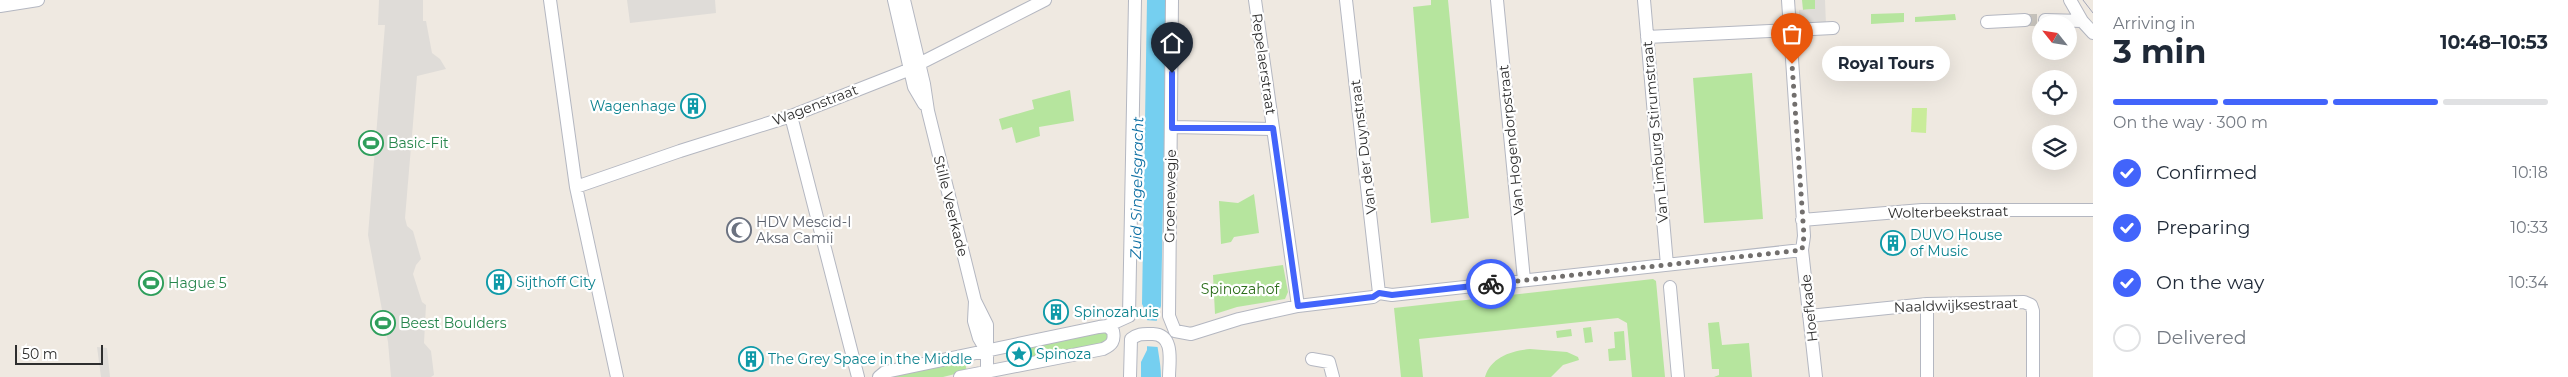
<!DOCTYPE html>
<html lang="en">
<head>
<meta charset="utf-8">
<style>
	body { margin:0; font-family:Montserrat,sans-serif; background:#f6f6f7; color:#1f2937; height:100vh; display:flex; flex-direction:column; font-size:19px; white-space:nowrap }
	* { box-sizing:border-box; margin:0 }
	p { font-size:16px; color:#747a83 }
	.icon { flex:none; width:28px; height:28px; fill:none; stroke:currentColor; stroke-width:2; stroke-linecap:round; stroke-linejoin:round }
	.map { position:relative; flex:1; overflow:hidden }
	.side { display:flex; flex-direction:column; background:#fff; width:475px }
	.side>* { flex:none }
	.needle { width:32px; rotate:300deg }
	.tools { position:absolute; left:2032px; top:15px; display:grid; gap:10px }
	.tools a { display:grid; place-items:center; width:45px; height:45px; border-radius:50%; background:#fff; box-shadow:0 5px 20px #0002; font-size:25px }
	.scale { position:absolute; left:15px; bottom:12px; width:88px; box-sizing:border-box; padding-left:5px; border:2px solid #2e2e2e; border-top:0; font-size:14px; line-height:18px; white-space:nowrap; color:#2e2e2e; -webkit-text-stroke:4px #fff; paint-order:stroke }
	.pin { position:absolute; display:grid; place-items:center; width:42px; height:42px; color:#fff; margin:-51px -21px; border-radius:50% 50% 50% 0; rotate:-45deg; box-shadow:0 0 5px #0007 }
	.pin .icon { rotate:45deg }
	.courier { position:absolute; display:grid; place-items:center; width:50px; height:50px; margin:-25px; border:4px solid #4264fb; border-radius:50%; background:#fff; color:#222; box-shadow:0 1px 6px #0007 }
	.bubble { position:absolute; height:35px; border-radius:18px; background:#fff; box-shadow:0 5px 20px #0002; font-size:16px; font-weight:700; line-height:35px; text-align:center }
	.summary em { font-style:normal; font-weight:700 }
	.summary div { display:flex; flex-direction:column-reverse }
	.summary { display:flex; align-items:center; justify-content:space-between; height:85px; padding:0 20px }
	h1 { font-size:32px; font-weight:700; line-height:38px }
	.bar { display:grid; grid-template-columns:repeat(4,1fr); gap:8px 5px; align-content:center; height:60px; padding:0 20px }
	.bar i { height:6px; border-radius:4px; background:#e0e1e3 }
	.bar .current { background:#4264fb }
	.bar p { grid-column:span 4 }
	ol { padding:0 20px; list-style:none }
	li { display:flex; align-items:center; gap:15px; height:55px }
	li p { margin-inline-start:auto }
	li .icon { padding:5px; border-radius:50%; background:#4264fb; color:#fff; stroke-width:4 }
	li:last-child { color:#747a83 }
	li i { width:28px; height:28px; border:2px solid #e0e1e3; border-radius:50% }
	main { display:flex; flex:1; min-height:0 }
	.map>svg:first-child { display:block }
	.green { fill:#b6e59e }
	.pitch { fill:#c9ec9a }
	.plaza { fill:#dfdcd8 }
	.water { fill:#75cff0 }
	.pier { fill:#efe9e1 }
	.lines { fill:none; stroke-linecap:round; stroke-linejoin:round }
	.minor-tunnel { stroke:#c8c4bd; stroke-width:12; stroke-dasharray:12 6; stroke-linecap:butt }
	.minor-casing { stroke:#b4b7c1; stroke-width:14 }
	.minor { stroke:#fff; stroke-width:12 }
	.tram { stroke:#a3a6b8; stroke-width:1 }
	.done { stroke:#726f6d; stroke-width:5; stroke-dasharray:0 9 }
	.route { stroke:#4264fb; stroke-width:6 }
	.labels { text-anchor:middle; stroke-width:4.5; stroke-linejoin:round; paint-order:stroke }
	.street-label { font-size:14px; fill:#2e2e2e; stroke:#fff }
	.culture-label { font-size:14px; fill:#0d838f; stroke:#fff; text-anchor:start }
	.leisure-label { font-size:14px; fill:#27864d; stroke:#fff; text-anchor:start }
	.worship-label { font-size:14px; fill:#5b616d; stroke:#fff; text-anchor:start }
	.park-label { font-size:14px; fill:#2c6e1b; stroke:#fff }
	.water-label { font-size:15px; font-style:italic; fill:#0d6fa3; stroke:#fff }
</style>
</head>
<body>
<main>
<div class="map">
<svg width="2093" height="377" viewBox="0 0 2093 377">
	<rect width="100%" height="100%" fill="#efe9e1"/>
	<path class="green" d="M1431,0H1448L1469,218L1431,223L1413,7L1431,5Z
		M1802,0H1815V9L1803,10Z
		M1904,13V22L1871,24V14Z
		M1955,14L1956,20L1915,22V17Z
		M1752,73L1763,219L1704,223L1693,78Z
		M1070,90L1074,121L1039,127L1040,136L1016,143L1012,127L1002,130L999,119L1034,109L1032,100Z
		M1254,194L1259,233L1234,237L1231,242L1221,244L1219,201L1238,203Z
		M1283,265L1288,292L1285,299L1237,307L1215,314L1213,275Z
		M1653,279L1656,281L1665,377H1632L1627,323L1618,318L1419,339L1423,377H1401L1394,308Z
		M1719,322L1722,345L1749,343L1752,377H1714L1719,375V369H1712L1708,323Z
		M1099,327L1114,340L1014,367L1009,346Z
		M1591,327L1593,342L1585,343L1583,328Z
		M1571,329L1572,336L1557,338L1556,331Z
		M1624,331L1626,360L1609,361L1608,349L1615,348L1614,332Z
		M1530,349L1567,352L1578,357L1579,360L1563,365L1551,377H1485C1491,357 1511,351 1530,349Z
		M964,359L967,371L943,377H882Z"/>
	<path class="pitch" d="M1912,108H1927L1926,133L1911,132Z"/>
	<path class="plaza" d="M379,0H423V21H426L432,53L440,59L446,69L417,76L405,218L407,226L413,231L421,259L416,265L413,274L422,302L426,305L424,343L431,351L434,375L431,377H391L388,342L368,235L385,25H378Z
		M627,0H715L716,13L630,23Z
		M1815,0H1825L1826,25L1799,26V10L1815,9Z
		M97,347L107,348L110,377H101Z"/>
	<path class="water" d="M1147,0H1167L1161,306C1150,330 1161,353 1161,377H1141V362L1147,350V314L1142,304Z"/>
	<path class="pier" d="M1145,320L1159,321L1158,347L1144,346Z"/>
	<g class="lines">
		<path class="minor-tunnel" d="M2025,20H2045"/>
		<defs>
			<path id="minor" d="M550,0L576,187L617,377
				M894,0L914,87L924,104
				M904,0L924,84L928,111L975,301L974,321L979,338L986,350
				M1172,0L1169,316L1175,331L1191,334L1239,319L1298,306L1373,297L1379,293
				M1255,0L1298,306
				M1346,0L1379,293
				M1497,0L1524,280
				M1644,0L1667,265
				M1788,0L1804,236L1802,250L1816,377
				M2070,0L2082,21L2093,33
				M0,6L38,0
				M2045,20L2082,21
				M1987,22L2025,20
				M1647,37L1833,28
				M791,116L858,377
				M1172,127L1273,129
				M576,187L680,151L791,116L903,72L1045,0
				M1802,220L1922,210H2093
				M1670,287L1678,377
				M1379,293L1392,295L1802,250
				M975,301L987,325V372
				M1809,316L1927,304L2024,302L2031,305L2033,311V377
				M1107,326L1129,316L1135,0
				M1312,359L1329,362L1333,377
				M879,377L885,372L1099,327L1107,326L1113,331C1115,341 1112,345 1103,349L960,377
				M1130,377L1131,339C1139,333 1143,334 1153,334C1175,335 1169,362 1169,377
				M1927,377V304"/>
		</defs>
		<use href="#minor" class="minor-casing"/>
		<use href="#minor" class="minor"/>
		<path class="tram" d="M2083,0L2093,13"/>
	</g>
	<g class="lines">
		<path class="done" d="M1491,284L1802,250L1804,236L1792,64"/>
		<path class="route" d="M1172,73V128H1273L1298,306L1373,297L1379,293L1392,295L1491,284"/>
	</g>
	<defs>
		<symbol id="building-ring" viewBox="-11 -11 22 22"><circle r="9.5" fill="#fff" stroke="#0f9aa8" stroke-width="1.5"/><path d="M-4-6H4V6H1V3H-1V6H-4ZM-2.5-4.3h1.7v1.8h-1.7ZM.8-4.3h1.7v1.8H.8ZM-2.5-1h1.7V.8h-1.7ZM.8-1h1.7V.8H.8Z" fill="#0f9aa8"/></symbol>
		<symbol id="stadium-ring" viewBox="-11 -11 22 22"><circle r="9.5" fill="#fff" stroke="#2e9e5b" stroke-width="1.5"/><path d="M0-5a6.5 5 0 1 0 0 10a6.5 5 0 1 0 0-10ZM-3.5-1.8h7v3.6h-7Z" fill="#2e9e5b"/></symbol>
		<symbol id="mosque-ring" viewBox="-11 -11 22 22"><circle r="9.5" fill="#fff" stroke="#6b7280" stroke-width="1.5"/><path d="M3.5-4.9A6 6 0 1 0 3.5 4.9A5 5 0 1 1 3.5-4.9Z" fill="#6b7280"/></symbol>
		<symbol id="sight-ring" viewBox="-11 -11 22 22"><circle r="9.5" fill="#fff" stroke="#0f9aa8" stroke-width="1.5"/><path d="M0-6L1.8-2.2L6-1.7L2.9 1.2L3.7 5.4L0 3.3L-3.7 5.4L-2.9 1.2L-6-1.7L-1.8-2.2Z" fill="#0f9aa8"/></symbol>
	</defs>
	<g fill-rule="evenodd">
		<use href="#building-ring" x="679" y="92" width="28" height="28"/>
		<use href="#stadium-ring" x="357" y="129" width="28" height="28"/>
		<use href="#mosque-ring" x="725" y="216" width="28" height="28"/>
		<use href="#building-ring" x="1879" y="229" width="28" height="28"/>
		<use href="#building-ring" x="485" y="268" width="28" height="28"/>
		<use href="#stadium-ring" x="137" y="269" width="28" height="28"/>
		<use href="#building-ring" x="1042" y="298" width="28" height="28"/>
		<use href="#stadium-ring" x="369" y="309" width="28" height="28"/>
		<use href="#sight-ring" x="1005" y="340" width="28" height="28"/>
		<use href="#building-ring" x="737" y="345" width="28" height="28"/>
	</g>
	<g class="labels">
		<g class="street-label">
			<text transform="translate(1264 64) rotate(82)" y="5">Repelaerstraat</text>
			<text transform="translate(815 105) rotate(-21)" y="5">Wagenstraat</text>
			<text transform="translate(1655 132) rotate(-95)" y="5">Van Limburg Stirumstraat</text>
			<text transform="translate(1511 140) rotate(-96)" y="5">Van Hogendorpstraat</text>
			<text transform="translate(1363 147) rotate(-97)" y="5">Van der Duynstraat</text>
			<text transform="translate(1170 196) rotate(-89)" y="5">Groenewegje</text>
			<text transform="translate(951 206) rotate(76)" y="5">Stille Veerkade</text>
			<text transform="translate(1948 212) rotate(-1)" y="5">Wolterbeekstraat</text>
			<text transform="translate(1956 305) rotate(-2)" y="5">Naaldwijksestraat</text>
			<text transform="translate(1809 308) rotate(-96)" y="5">Hoefkade</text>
		</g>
		<g class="culture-label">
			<text x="676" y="111" text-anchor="end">Wagenhage</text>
			<text x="1910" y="240">DUVO House<tspan x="1910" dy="16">of Music</tspan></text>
			<text x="516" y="287">Sijthoff City</text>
			<text x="1074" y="317">Spinozahuis</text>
			<text x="1036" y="359">Spinoza</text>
			<text x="768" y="364">The Grey Space in the Middle</text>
		</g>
		<g class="leisure-label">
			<text x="388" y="148">Basic-Fit</text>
			<text x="168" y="288">Hague 5</text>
			<text x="400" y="328">Beest Boulders</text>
		</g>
		<g class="worship-label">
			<text x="756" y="227">HDV Mescid-I<tspan x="756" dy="16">Aksa Camii</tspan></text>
		</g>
		<g class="park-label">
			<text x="1240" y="294">Spinozahof</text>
		</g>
		<g class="water-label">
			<text transform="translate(1137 188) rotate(-89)" y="5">Zuid Singelsgracht</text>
		</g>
	</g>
</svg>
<div class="tools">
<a><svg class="needle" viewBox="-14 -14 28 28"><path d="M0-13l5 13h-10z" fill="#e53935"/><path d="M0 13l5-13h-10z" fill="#747a83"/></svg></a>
<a><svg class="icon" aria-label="locate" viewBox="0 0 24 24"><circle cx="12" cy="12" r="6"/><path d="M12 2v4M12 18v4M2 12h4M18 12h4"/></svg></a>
<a><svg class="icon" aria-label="layers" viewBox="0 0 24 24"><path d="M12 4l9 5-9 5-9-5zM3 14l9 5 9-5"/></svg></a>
</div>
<div class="scale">50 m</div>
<div class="pin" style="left:1792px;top:64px;background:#ea580c"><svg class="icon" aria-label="bag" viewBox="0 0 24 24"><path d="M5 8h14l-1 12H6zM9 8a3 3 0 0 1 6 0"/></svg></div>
<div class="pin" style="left:1172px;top:73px;background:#1f2937"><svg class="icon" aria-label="home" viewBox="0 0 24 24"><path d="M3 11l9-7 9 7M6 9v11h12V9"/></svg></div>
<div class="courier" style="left:1491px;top:284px"><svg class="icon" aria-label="bike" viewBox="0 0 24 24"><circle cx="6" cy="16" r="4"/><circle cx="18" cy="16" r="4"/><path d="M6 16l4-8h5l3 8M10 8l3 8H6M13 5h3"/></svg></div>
<div class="bubble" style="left:1822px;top:46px;width:128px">Royal Tours</div>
</div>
<section class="side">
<div class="summary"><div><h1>3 min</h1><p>Arriving in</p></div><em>10:48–10:53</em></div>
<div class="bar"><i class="current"></i><i class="current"></i><i class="current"></i><i></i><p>On the way · 300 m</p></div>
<ol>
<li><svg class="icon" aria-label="check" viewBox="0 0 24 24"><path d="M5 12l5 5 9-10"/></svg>Confirmed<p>10:18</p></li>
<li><svg class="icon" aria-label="check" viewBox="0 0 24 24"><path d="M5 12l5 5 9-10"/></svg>Preparing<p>10:33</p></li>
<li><svg class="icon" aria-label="check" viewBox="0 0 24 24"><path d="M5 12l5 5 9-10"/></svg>On the way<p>10:34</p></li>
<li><i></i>Delivered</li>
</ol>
</section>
</main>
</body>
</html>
